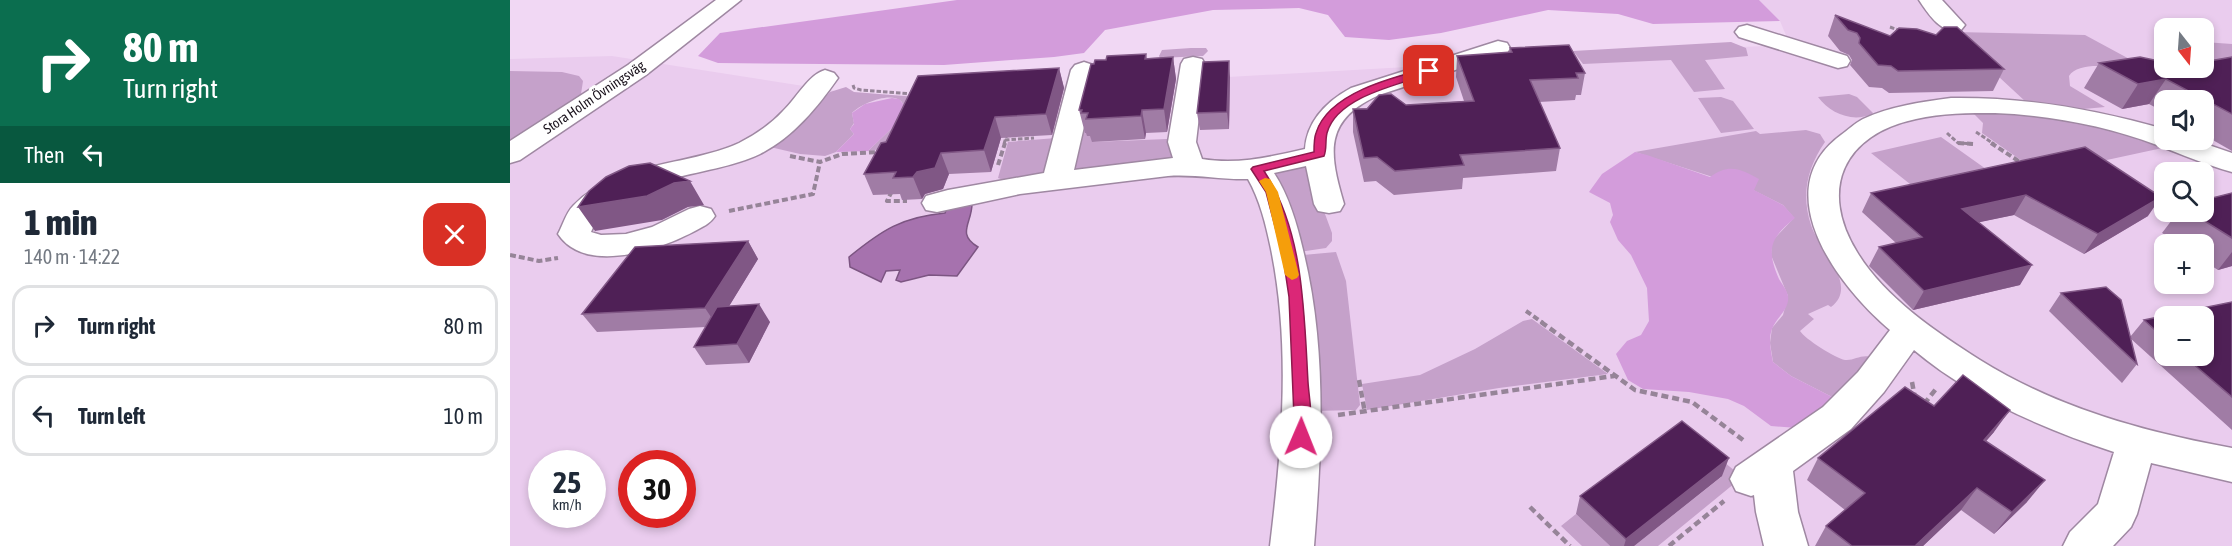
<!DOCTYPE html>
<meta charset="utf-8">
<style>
body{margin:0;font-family:"Asap Condensed",sans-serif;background:#f6f6f7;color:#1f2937;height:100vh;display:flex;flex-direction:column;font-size:22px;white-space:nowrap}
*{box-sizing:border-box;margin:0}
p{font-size:20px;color:#747a83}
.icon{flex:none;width:33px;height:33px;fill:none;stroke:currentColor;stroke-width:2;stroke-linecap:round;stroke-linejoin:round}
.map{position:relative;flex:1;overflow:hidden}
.side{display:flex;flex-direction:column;background:#fff;width:510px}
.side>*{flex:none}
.top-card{background:#0b6e4f;color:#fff;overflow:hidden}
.needle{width:39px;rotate:163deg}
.fabs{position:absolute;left:1644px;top:18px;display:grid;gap:12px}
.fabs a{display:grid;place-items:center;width:60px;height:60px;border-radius:12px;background:#fff;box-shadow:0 3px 9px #0003;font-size:30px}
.speed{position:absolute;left:18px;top:450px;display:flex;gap:12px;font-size:30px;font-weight:700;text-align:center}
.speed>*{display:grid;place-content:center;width:78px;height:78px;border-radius:50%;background:#fff;box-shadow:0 3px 9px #0003;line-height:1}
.speed small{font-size:15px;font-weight:400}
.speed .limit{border:9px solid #d22;background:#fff;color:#111}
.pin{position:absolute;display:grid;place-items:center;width:51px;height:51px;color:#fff;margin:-26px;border-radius:12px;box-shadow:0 3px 9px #0006}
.me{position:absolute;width:66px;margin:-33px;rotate:1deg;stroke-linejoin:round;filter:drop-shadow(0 0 4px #0008)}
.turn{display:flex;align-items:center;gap:21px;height:126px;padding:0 24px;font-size:27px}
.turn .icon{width:78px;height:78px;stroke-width:2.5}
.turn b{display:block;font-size:42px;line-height:51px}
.then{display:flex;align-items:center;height:57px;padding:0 24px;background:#0003;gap:12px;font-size:22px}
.round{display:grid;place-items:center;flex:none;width:63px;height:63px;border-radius:18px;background:#f6f6f7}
.overview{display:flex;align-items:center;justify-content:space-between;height:102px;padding:0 24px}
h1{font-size:36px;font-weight:800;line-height:45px}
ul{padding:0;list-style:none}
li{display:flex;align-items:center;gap:18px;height:81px;margin:0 12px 9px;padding:0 12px;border:3px solid #e0e1e3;border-radius:18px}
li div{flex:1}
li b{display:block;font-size:22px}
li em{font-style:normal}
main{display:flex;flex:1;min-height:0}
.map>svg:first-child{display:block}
.built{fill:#eaccee;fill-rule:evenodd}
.green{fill:#c5a1ca}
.forest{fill:#d39cdb}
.water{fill:#a672ae;stroke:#7c5582;stroke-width:1.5}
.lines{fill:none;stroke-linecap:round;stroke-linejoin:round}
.minor-casing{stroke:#9f88a2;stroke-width:3}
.path-far2{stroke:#968498;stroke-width:3;stroke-dasharray:4.5 2;stroke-linecap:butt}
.path-far1{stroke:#968498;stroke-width:4;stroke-dasharray:6 3;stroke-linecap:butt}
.path{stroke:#968498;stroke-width:4.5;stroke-dasharray:7 4;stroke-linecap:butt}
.minor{fill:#fff;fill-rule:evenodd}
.wall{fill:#a07ca5;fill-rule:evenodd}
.shaded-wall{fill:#805785}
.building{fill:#4f2056;stroke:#805785;stroke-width:1.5}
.route{fill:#db2777;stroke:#8e194d;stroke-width:1.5}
.slow{fill:#f59e0b}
.labels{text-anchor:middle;stroke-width:6;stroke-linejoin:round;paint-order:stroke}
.far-street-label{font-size:14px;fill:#1a121c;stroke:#fff}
</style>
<main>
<section class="side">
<div class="top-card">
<div class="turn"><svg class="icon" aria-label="right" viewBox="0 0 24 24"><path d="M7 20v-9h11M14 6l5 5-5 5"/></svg><div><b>80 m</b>Turn right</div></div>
<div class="then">Then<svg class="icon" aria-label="left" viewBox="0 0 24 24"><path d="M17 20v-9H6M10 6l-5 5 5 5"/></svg></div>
</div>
<div class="overview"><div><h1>1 min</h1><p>140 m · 14:22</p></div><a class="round" style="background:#d93025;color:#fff"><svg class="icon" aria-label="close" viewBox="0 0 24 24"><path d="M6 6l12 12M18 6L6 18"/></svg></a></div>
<ul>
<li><svg class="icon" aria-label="right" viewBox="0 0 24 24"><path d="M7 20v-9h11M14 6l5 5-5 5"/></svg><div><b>Turn right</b></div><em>80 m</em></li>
<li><svg class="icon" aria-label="left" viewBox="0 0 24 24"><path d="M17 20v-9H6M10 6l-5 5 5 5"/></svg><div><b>Turn left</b></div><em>10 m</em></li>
</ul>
</section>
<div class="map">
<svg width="1722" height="546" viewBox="0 0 1722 546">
<rect width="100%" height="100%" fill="#f1d8f4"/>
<!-- built -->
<path class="built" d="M 1249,0 L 1722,0 L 1722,546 L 0,546 L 0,59 L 102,56 L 364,97 L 1021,60 L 1150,50 L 1280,45 L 1270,21 ZM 1654,28 L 1694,28 L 1694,68 L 1654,68 ZM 1654,100 L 1694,100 L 1694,140 L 1654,140 ZM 1654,172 L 1694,172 L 1694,212 L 1654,212 ZM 1654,244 L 1694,244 L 1694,284 L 1654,284 ZM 1654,316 L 1694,316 L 1694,356 L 1654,356 ZM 32,464 L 82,464 L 82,514 L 32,514 ZM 122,464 L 172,464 L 172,514 L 122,514 Z"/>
<!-- green -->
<path class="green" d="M 1446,32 L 1575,35 L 1649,75 C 1629,72 1572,56 1559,76 L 1560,86 L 1595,107 L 1563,110 L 1516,102 L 1462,52 Z
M 1221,42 L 1236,48 L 1238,56 L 1195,60 L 1215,89 L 1184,92 L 1161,60 L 1073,64 L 1063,51 Z
M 1694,42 L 1722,44 L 1722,75 L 1694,68 Z
M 681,48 L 696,48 L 698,51 L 693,56 L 650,58 L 649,56 L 652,50 Z
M 0,71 L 52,72 L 69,76 L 73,81 L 71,94 L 0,144 Z
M 336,87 L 344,92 L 407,97 L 405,103 C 390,127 392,148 358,151 L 382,128 L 396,120 C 395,114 395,106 391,101 C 380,91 350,104 342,113 L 344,123 L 340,129 L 344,134 L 326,152 L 315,156 L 290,154 L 260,147 L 294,119 L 320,92 Z
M 1339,94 L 1347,97 L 1363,113 L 1362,114 C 1342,123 1320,113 1308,97 Z
M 1211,97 L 1223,101 L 1244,129 L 1211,133 L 1188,98 Z
M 1464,114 C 1529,109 1596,128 1657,147 L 1569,166 L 1515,163 L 1472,133 L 1473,123 Z
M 582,115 L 577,135 L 583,135 L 582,142 L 657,139 L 662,141 L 669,159 L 565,170 L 560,168 L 570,116 Z
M 1296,130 L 1310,134 L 1315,142 C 1297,168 1291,195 1301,225 C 1308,249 1350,285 1321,307 L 1318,305 L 1298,314 L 1304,319 L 1290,331 C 1295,339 1325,358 1335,360 C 1345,361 1352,353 1363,358 L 1326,399 L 1281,376 L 1263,362 L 1260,343 L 1262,328 L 1273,315 L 1278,296 L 1261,255 L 1262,241 L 1284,218 L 1273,205 L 1243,190 L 1125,152 L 1246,131 L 1250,134 Z
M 1431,137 L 1483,174 L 1410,192 L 1361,153 Z
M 546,138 L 537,170 L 532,173 L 496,181 L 488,178 L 498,142 Z
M 797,165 L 822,233 L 822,241 L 816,248 L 789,252 L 762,178 L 764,171 Z
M 826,252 L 836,281 L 850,405 L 846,410 L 804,411 L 793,255 Z
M 1022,319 L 1098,374 L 989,388 L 857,410 L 852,384 L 910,375 L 965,349 L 1013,321 Z
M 1182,436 L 1225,471 L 1225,483 L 1148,546 L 1124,546 L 1211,477 Z
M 1066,514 L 1100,546 L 1072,546 L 1051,526 Z"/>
<!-- forest -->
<path class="forest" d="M 447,0 L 1249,0 L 1270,21 L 1143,24 L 1108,14 L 1038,10 L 931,33 L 879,40 L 835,37 L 818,15 L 789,8 L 703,10 L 595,30 L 574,53 L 544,57 L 434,65 L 208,63 L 188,56 L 210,33 Z
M 382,98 L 389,99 L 393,104 L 397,120 L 382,128 L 358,151 L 326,152 L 344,134 L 340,129 L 344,124 L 342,113 L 355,104 Z
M 1125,152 L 1137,155 L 1200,177 C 1219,163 1231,169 1249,179 L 1244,190 L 1273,205 L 1285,218 C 1260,238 1256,249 1269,279 C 1272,284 1277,290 1278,296 C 1280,309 1266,318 1262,329 C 1258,339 1261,352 1263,362 L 1281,376 L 1326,399 L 1287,428 L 1261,426 L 1234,406 L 1218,399 L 1179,392 L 1133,389 L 1118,380 L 1106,354 L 1117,341 L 1131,335 L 1139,321 L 1138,305 L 1137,288 L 1121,255 L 1108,240 L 1100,222 L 1103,215 L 1100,203 L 1079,192 L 1092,174 Z"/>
<!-- water -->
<path class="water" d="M 462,204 C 462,223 446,234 468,247 L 447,276 L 419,275 L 391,282 L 386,280 L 390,270 L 376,271 L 371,282 L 340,267 L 339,257 C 372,230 392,217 435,213 L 437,208 Z"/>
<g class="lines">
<!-- minor casing -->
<g class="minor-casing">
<path id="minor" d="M 206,0 L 231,0 L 136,75 L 10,160 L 0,163 L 0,141 L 118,65 Z
M 1409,0 L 1432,0 L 1455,25 L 1451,30 C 1432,35 1419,15 1409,0 Z
M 1237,25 L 1337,56 L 1340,61 L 1337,66 L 1328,68 L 1229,37 L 1225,32 L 1229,27 Z
M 988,41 L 997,43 L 1000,48 L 997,53 L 869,95 C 813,120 819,153 834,204 L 830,211 L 819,213 L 808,211 L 804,204 L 796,166 L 764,173 C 779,196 787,224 793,250 C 817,347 812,447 804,546 L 760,546 C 772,447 781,347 761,249 C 756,225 750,200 738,179 C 711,180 685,174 658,176 L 510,194 L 427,212 L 416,210 L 412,203 L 416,196 L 438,190 L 534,173 L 561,70 L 565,65 L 574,62 L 583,65 L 587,70 L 564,170 L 663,158 L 658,142 L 671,64 L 674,59 L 683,57 L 692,59 L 695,64 L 686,142 L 692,159 C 728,165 759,157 795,149 C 797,121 817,101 841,88 Z
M 315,70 L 324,73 L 328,78 C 307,108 283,137 250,154 C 199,179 106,173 81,232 L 91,235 L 116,234 L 142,227 L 179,209 L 190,206 L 201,209 L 205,216 C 200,224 192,227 183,232 C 149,250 75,275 48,234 C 53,225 56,213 63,206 C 106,161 176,167 229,143 C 245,135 261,124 273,111 C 286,99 298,75 315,70 Z
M 1441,98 C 1515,97 1584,109 1654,129 L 1654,140 L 1684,140 L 1722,153 L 1722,172 C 1696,165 1671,154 1647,145 C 1597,126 1538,115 1485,113 C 1459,113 1432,113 1406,119 C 1334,134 1308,189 1347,252 C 1374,297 1426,332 1470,360 C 1547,408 1634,432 1722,448 L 1722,482 L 1641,463 L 1627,514 L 1621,527 L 1603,546 L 1553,546 L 1560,532 L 1588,504 L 1604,452 C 1534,429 1461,398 1404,350 L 1374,392 L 1341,429 L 1283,471 L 1288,512 L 1298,546 L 1254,546 L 1246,512 L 1244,495 L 1241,496 L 1226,491 L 1220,479 L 1226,467 L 1313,407 L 1348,372 L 1380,330 C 1329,287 1255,191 1331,135 C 1338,130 1345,123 1353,119 C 1381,106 1411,102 1441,98 Z"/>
</g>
<!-- path-far2 -->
<path class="path-far2" d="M 1380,27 L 1391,31
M 343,85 L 344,88 L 351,90 L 402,94
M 1466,132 L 1484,144
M 1437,133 L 1448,143 L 1463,144
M 495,140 L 524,138
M 494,144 L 497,134"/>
<!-- path-far1 -->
<path class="path-far1" d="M 1448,143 L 1463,144
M 1481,143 L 1510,162
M 280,156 L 310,162 L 332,154 L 369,152
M 488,165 L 495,143
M 382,191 L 377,201 L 397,201
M 219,211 L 303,194 L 310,162
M 0,255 L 29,261 L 48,258
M 1016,311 L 1033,323"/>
<!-- path -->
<path class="path" d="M 1031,322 L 1125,390 L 1182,402 L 1233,440
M 849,380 L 855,413
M 1402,382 L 1405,398
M 1414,404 L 1426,389
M 828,415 L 1104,376
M 1020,507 L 1060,546
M 1159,546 L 1214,501"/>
<!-- minor -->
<use href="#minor" class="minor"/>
</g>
<!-- wall -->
<path class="wall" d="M 1325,15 L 1380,36 L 1494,69 L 1483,91 L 1379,93 L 1372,88 L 1359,87 L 1340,65 L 1342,60 L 1339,55 L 1330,51 L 1318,36 Z
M 1000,48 L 1075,73 L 1071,95 L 1066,95 L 1065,100 L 1029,102 L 1050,148 L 1046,171 L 953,178 L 952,189 L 884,195 L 866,181 L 854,182 L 843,132 L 843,109 L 896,105 L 954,101 L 946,77 L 947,56 L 999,52 Z
M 636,54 L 637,58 L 663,57 L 666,79 L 657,132 L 636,133 L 635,139 L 582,142 L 580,136 L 577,136 L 576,133 L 575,133 L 569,110 L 584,64 L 596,60 Z
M 1722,57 L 1722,151 L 1694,135 L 1694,100 L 1654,100 L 1654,112 L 1639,104 L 1612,109 L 1574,88 L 1589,63 L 1654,68 L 1694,68 Z
M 549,68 L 554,88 L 542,135 L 491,138 L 481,172 L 439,174 L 433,189 L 415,194 L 412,199 L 392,200 L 390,194 L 363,195 L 354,174 L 376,142 Z
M 720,77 L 719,129 L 690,130 L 687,113 Z
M 1575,147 L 1638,216 L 1574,254 L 1504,215 L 1469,222 L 1510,285 L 1403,310 L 1359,266 L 1369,247 L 1386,243 L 1352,212 L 1361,193 Z
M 1722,193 L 1722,266 L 1708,270 L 1694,261 L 1694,244 L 1669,244 L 1652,233 L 1668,212 L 1694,212 Z
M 238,241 L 248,259 L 219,306 L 260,322 L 239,363 L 196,365 L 184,347 L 196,327 L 87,332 L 72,314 Z
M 1551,293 L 1620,337 L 1634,320 L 1722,302 L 1722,430 L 1620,338 L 1627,364 L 1612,383 L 1539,311 ZM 1654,316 L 1694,356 L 1654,356 Z
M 1424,406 L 1484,432 L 1476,441 L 1517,502 L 1484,534 L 1451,510 L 1413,546 L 1305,546 L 1316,526 L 1335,510 L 1297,480 L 1308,458 Z
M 1212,476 L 1124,546 L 1100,546 L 1066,514 L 1070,496 Z"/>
<!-- shaded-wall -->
<path class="shaded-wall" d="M 663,57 L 666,79 L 657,132 L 654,109 Z
M 719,61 L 720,77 L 719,129 L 717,112 Z
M 549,68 L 554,88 L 542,135 L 536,114 Z
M 1656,79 L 1639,104 L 1612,109 L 1628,84 Z
M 632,110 L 636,133 L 635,139 L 631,116 Z
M 485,117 L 491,138 L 481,172 L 474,150 Z
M 431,153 L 439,174 L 433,189 L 415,194 L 412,199 L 403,177 L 407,172 Z
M 180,181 L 194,205 L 178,207 L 152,220 L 85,231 L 68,207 L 164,183 Z
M 1516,195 L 1504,215 L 1442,228 L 1452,209 Z
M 1651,197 L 1638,216 L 1574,254 L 1588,234 Z
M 238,241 L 248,259 L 207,326 L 195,308 Z
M 1722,252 L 1722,266 L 1708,270 Z
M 1522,265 L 1510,285 L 1403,310 L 1414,291 Z
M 249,304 L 260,322 L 239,363 L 227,344 Z
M 1500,410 L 1484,432 L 1458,462 L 1474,440 Z
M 1219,458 L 1212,476 L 1124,546 L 1114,546 L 1116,539 Z
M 1535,480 L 1517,502 L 1484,534 L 1502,512 Z
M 1467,488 L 1451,510 L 1413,546 L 1405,546 Z"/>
<!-- building -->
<path class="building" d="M 1325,15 L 1380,36 L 1389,28 L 1407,29 L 1426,35 L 1434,27 L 1447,27 L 1494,69 L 1388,71 L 1381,66 L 1368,65 L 1349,43 L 1350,38 L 1347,33 L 1338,30 Z
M 1059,45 L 1075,73 L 1066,73 L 1068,78 L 1020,80 L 1050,148 L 950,155 L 954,165 L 885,171 L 867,157 L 854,158 L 843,109 L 857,109 L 869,95 L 881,94 L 896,105 L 964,101 L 947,56 L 1002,52 L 1000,48 Z
M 636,54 L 635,59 L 663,57 L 654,109 L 632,110 L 631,116 L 576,119 L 578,113 L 571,113 L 572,110 L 569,110 L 581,64 L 584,64 L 585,60 L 596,60 L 597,56 Z
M 1630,57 L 1654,62 L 1654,68 L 1694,68 L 1694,62 L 1722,57 L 1722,114 L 1656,79 L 1628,84 L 1589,63 Z
M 719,61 L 717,112 L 687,113 L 693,62 Z
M 549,68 L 536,114 L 485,117 L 474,150 L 431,153 L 425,168 L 407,172 L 403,177 L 383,178 L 386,172 L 354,174 L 371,143 L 376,142 L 408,76 Z
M 1575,147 L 1651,197 L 1588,234 L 1516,195 L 1452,209 L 1522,265 L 1414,291 L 1369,247 L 1412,237 L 1361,193 Z
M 140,163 L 180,181 L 164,183 L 137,196 L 68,207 L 79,191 L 96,177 L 119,166 Z
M 1722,193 L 1722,238 L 1680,212 L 1694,212 L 1694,200 Z
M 238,241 L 195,308 L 72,314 L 125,247 Z
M 1596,287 L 1611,300 L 1627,364 L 1551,293 Z
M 1722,302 L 1722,397 L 1674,356 L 1694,356 L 1694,316 L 1654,316 L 1654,338 L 1634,320 Z
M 249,304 L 227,344 L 184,347 L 207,307 Z
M 1453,375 L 1500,410 L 1474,440 L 1535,480 L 1502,512 L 1467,488 L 1405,546 L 1342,546 L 1316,526 L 1355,493 L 1308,458 L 1395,387 L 1424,406 Z
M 1172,421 L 1219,458 L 1116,539 L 1070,496 Z"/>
<!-- route -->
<path class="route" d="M 919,68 L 923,69 L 923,73 C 891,84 827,96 817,133 C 815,141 817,149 814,156 L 754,171 C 794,232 794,312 798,382 C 799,399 805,426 797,442 L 791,444 L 785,442 L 783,437 L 784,417 L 779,297 L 773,257 L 756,192 L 741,169 L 743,167 L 804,152 C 804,146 804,138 806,133 C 818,93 883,77 919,68 Z"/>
<!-- slow -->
<path class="slow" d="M 755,178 L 760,179 L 768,192 L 789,275 L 787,278 L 782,280 L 775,275 L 756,192 L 749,181 Z"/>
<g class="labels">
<!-- far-street labels -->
<g class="far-street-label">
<text transform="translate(84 97) rotate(-34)" y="5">Stora Holm Övningsväg</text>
</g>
</g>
</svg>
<div class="fabs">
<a><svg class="needle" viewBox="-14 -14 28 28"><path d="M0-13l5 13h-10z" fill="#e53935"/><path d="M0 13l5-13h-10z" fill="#747a83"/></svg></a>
<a><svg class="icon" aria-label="sound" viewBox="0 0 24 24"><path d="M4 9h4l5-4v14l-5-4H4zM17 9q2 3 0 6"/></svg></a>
<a><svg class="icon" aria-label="search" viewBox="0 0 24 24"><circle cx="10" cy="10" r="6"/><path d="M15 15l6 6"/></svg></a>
<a>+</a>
<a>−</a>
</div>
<div class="speed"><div>25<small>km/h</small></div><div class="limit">30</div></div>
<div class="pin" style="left:919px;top:71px;background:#d93025"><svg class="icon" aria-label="arrive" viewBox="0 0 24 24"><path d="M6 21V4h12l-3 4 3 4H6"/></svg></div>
<svg class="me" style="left:791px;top:437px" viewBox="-20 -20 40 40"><circle r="19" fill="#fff"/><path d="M0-13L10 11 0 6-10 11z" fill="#db2777"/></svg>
</div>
</main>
